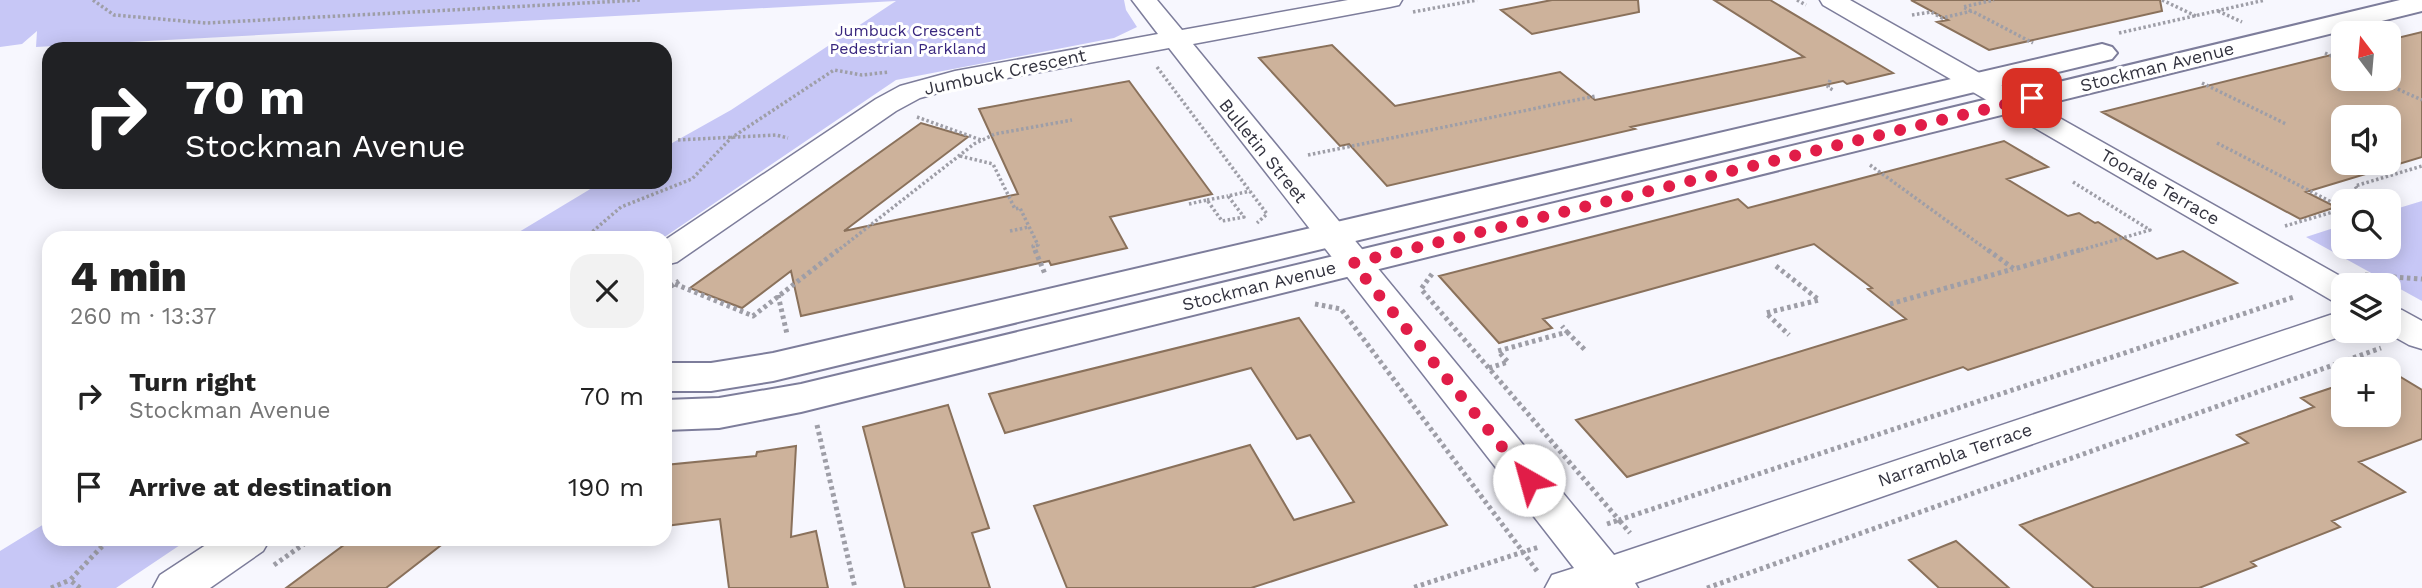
<!DOCTYPE html>
<meta charset="utf-8">
<style>
body{margin:0;font-family:"Work Sans",sans-serif;background:#f2f2f2;color:#222;height:100vh;display:flex;flex-direction:column;font-size:26px;white-space:nowrap}
*{box-sizing:border-box;margin:0}
p{font-size:23px;color:#767676}
.icon{flex:none;width:38px;height:38px;fill:none;stroke:currentColor;stroke-width:2;stroke-linecap:round;stroke-linejoin:round}
.map{position:relative;flex:1;overflow:hidden}
.drawer{position:absolute;left:42px;top:231px;width:630px;height:315px;display:flex;flex-direction:column;background:#fff;border-radius:21px;box-shadow:0 4px 18px #0003}
.drawer>*{flex:none}
.banner{position:absolute;left:42px;top:42px;width:630px;height:147px;border-radius:21px;box-shadow:0 4px 18px #0003;background:#202124;color:#fff;overflow:hidden}
.needle{width:46px;rotate:344deg}
.buttons{position:absolute;left:2331px;top:21px;display:grid;gap:14px}
.buttons a{display:grid;place-items:center;width:70px;height:70px;border-radius:14px;background:#fff;box-shadow:0 4px 18px #0003;font-size:35px}
.pin{position:absolute;display:grid;place-items:center;width:60px;height:60px;color:#fff;margin:-30px;border-radius:14px;box-shadow:0 4px 10px #0006}
.me{position:absolute;width:77px;margin:-38px;rotate:322deg;stroke-linejoin:round;filter:drop-shadow(0 0 5px #0008)}
.turn{display:flex;align-items:center;gap:24px;height:147px;padding:0 28px;font-size:32px}
.turn .icon{width:91px;height:91px;stroke-width:2.5}
.turn b{display:block;font-size:49px;line-height:60px}
.round{display:grid;place-items:center;flex:none;width:74px;height:74px;border-radius:21px;background:#f2f2f2}
.head{display:flex;align-items:center;justify-content:space-between;height:119px;padding:0 28px}
h1{font-size:42px;font-weight:800;line-height:52px}
ul{padding:0;list-style:none}
li{display:flex;align-items:center;gap:21px;height:91px;padding:0 28px}
li div{flex:1}
li b{display:block;font-size:26px}
li em{font-style:normal}
.map>svg:first-child{display:block}
.green{fill:#c7c7f6}
.building{fill:#cdb29b;stroke:#8a715b;stroke-width:2;fill-rule:evenodd}
.lines{fill:none;stroke-linecap:round;stroke-linejoin:round}
.street-casing{stroke:#7d7d9b;stroke-width:3}
.secondary-casing{stroke:#7d7d9b;stroke-width:4}
.path-far1{stroke:#9e9ea7;stroke-width:3.5;stroke-dasharray:2.5 2.5;stroke-linecap:butt}
.path{stroke:#9e9ea7;stroke-width:5;stroke-dasharray:3.5 3.5;stroke-linecap:butt}
.street{fill:#fff;fill-rule:evenodd}
.secondary{fill:#fff;fill-rule:evenodd}
.route{stroke:#e11d48;stroke-width:12;stroke-dasharray:0 21.6}
.labels{text-anchor:middle;stroke-width:6;stroke-linejoin:round;paint-order:stroke}
.far-park-label{font-size:16px;fill:#38267e;stroke:#fff}
.street-label{font-size:18px;fill:#33333f;stroke:#fff}
</style>
<div class="map">
<svg width="2422" height="588" viewBox="0 0 2422 588">
<rect width="100%" height="100%" fill="#f7f7fe"/>
<!-- green -->
<path class="green" d="M 0,0 L 1124,0 L 1126,10 L 1137,27 L 1114,38 L 896,80 L 663,238 L 509,238 L 602,182 L 665,182 L 665,147 L 731,110 L 896,1 L 36,47 L 37,31 L 22,44 L 0,47 Z
M 2422,201 L 2422,301 L 2306,237 L 2343,225 L 2343,247 L 2389,247 L 2389,211 Z
M 49,521 L 49,539 L 189,539 L 116,588 L 0,588 L 0,551 Z"/>
<!-- building -->
<path class="building" d="M 1552,0 L 1638,0 L 1639,12 L 1532,34 L 1501,10 Z
M 1714,0 L 1770,0 L 1893,73 L 1847,84 L 1843,81 L 1631,127 L 1635,129 L 1387,186 L 1349,144 L 1340,146 L 1259,58 L 1332,45 L 1395,106 L 1560,72 L 1595,100 L 1804,57 Z
M 1911,0 L 2160,0 L 2162,11 L 1989,50 L 1937,22 L 1948,20 Z
M 2422,32 L 2422,157 L 2306,192 L 2336,207 L 2300,219 L 2102,112 L 2343,52 L 2343,79 L 2389,79 L 2389,40 ZM 2343,117 L 2389,117 L 2389,163 L 2343,163 Z
M 1129,81 L 1212,194 L 1110,217 L 1127,248 L 1051,265 L 1049,261 L 801,316 L 791,271 L 742,308 L 690,288 L 921,123 L 968,137 L 844,231 L 1018,194 L 979,109 Z
M 2004,141 L 2048,167 L 2007,179 L 2068,216 L 2079,213 L 2095,223 L 2098,222 L 2157,259 L 2183,251 L 2237,283 L 1968,370 L 1963,367 L 1627,477 L 1576,420 L 1906,319 L 1868,289 L 1872,288 L 1814,244 L 1543,319 L 1552,328 L 1499,343 L 1439,276 L 1738,199 L 1748,208 Z
M 1299,318 L 1447,525 L 1251,588 L 1067,588 L 1034,506 L 1250,445 L 1294,520 L 1354,502 L 1310,435 L 1297,439 L 1251,368 L 1005,433 L 989,394 Z
M 2389,370 L 2422,390 L 2422,439 L 2359,462 L 2405,492 L 2332,521 L 2340,527 L 2251,562 L 2256,566 L 2199,588 L 2094,588 L 2020,525 L 2248,443 L 2237,435 L 2314,407 L 2301,398 L 2343,384 L 2343,415 L 2389,415 Z
M 948,405 L 989,528 L 972,533 L 990,588 L 905,588 L 863,427 Z
M 796,446 L 791,537 L 816,531 L 828,588 L 729,588 L 720,519 L 665,526 L 665,465 L 756,456 L 757,452 Z
M 352,539 L 449,539 L 386,588 L 286,588 Z
M 1956,541 L 2009,588 L 1939,588 L 1909,560 Z"/>
<g class="lines">
<!-- street casing -->
<g class="street-casing">
<path id="street" d="M 1132,0 L 1157,0 L 1182,30 L 1348,0 L 1402,0 L 1399,5 L 1390,7 L 1193,44 L 1614,555 L 2330,315 L 2343,312 L 2343,331 L 2356,331 L 1635,583 L 1638,588 L 1545,588 L 1552,575 L 1574,568 L 1169,48 L 959,87 L 920,98 L 896,111 L 677,262 L 665,265 L 665,240 L 876,99 L 900,86 L 955,71 L 1158,34 Z
M 1820,0 L 1850,0 L 2356,285 L 2343,285 L 2343,303 L 2331,300 L 1823,5 Z
M 2389,307 L 2402,310 L 2422,321 L 2422,349 L 2409,345 L 2384,331 L 2389,331 Z
M 215,539 L 270,539 L 263,551 L 210,588 L 153,588 L 160,575 Z"/>
</g>
<!-- secondary casing -->
<g class="secondary-casing">
<path id="secondary" d="M 2400,0 L 2422,0 L 2422,11 L 801,412 L 719,428 L 665,430 L 665,400 L 719,398 L 801,384 Z
M 2102,44 L 2112,47 L 2117,53 L 2112,59 L 773,381 L 711,391 L 665,391 L 665,363 L 711,363 L 773,353 Z"/>
</g>
<!-- path-far1 -->
<path class="path-far1" d="M 93,0 L 114,15 L 206,23 L 641,0
M 1797,0 L 1806,5
M 2162,0 L 2196,16
M 1971,11 L 1963,7 L 1994,0
M 2218,11 L 2242,22
M 1413,12 L 1477,0
M 1912,15 L 1931,12 L 1942,18 L 1972,11 L 2033,43
M 2119,33 L 2265,0
M 2325,53 L 2343,61
M 1157,67 L 1267,214 L 1257,223
M 2375,79 L 2422,100
M 1830,80 L 1828,87 L 1833,90
M 2202,83 L 2286,124
M 917,117 L 981,140
M 678,140 L 776,135 L 788,138
M 2217,143 L 2343,208
M 1308,155 L 1596,96
M 960,156 L 993,164 L 1015,209 L 1020,208 L 1038,245 L 1033,246 L 1035,252
M 1870,165 L 1990,252
M 2073,182 L 2150,230 L 2074,252
M 1207,200 L 1228,196
M 2365,201 L 2355,186 L 2422,166
M 1189,204 L 1207,200 L 1222,221 L 1244,217 L 1228,196 L 1250,191
M 2285,226 L 2343,209
M 1010,231 L 1029,227
M 585,238 L 621,207 L 692,179 L 731,138 L 834,70 L 862,75 L 889,72
M 836,252 L 974,144 L 995,134 L 1072,120"/>
<!-- path -->
<path class="path" d="M 1035,250 L 1045,274
M 1988,250 L 2014,269 L 2080,250
M 1776,266 L 1819,300 L 1766,313 L 1789,335
M 1432,274 L 1421,289 L 1619,520 L 2294,297
M 2365,275 L 2422,279
M 2371,280 L 2380,285
M 675,284 L 753,316 L 838,250
M 665,290 L 679,281
M 778,295 L 787,334
M 1315,304 L 1341,309 L 1523,552 L 1412,588
M 1890,304 L 2013,269
M 1567,332 L 1586,351
M 1489,368 L 1508,362 L 1498,351 L 1567,332 L 1562,326
M 817,425 L 855,588
M 1607,524 L 1619,520 L 1630,533
M 274,565 L 311,539
M 1537,571 L 1523,552 L 1539,547
M 51,588 L 70,580
M 80,588 L 70,580 L 109,539
M 1707,588 L 2381,348"/>
<!-- street -->
<use href="#street" class="street"/>
<!-- secondary -->
<use href="#secondary" class="secondary"/>
</g>
<g class="lines">
<!-- route -->
<path class="route" d="M 1529,480 L 1353,263 L 2032,98"/>
</g>
<g class="labels">
<!-- far-park labels -->
<g class="far-park-label">
<text x="908" y="36">Jumbuck Crescent<tspan x="908" dy="18">Pedestrian Parkland</tspan></text>
</g>
<!-- street labels -->
<g class="street-label">
<text transform="translate(2157 67) rotate(-14)" y="6">Stockman Avenue</text>
<text transform="translate(1005 72) rotate(-12)" y="6">Jumbuck Crescent</text>
<text transform="translate(1263 151) rotate(51)" y="6">Bulletin Street</text>
<text transform="translate(2160 187) rotate(30)" y="6">Toorale Terrace</text>
<text transform="translate(1259 286) rotate(-14)" y="6">Stockman Avenue</text>
<text transform="translate(1955 455) rotate(-19)" y="6">Narrambla Terrace</text>
</g>
</g>
</svg>
<div class="buttons">
<a><svg class="needle" viewBox="-14 -14 28 28"><path d="M0-13l5 13h-10z" fill="#e53935"/><path d="M0 13l5-13h-10z" fill="#767676"/></svg></a>
<a><svg class="icon" aria-label="sound" viewBox="0 0 24 24"><path d="M4 9h4l5-4v14l-5-4H4zM17 9q2 3 0 6"/></svg></a>
<a><svg class="icon" aria-label="search" viewBox="0 0 24 24"><circle cx="10" cy="10" r="6"/><path d="M15 15l6 6"/></svg></a>
<a><svg class="icon" aria-label="layers" viewBox="0 0 24 24"><path d="M12 4l9 5-9 5-9-5zM3 14l9 5 9-5"/></svg></a>
<a>+</a>
</div>
<div class="pin" style="left:2032px;top:98px;background:#d93025"><svg class="icon" aria-label="arrive" viewBox="0 0 24 24"><path d="M6 21V4h12l-3 4 3 4H6"/></svg></div>
<svg class="me" style="left:1529px;top:480px" viewBox="-20 -20 40 40"><circle r="19" fill="#fff"/><path d="M0-13L10 11 0 6-10 11z" fill="#e11d48"/></svg>
<div class="banner">
<div class="turn"><svg class="icon" aria-label="right" viewBox="0 0 24 24"><path d="M7 20v-9h11M14 6l5 5-5 5"/></svg><div><b>70 m</b>Stockman Avenue</div></div>
</div>
<section class="drawer">
<div class="head"><div><h1>4 min</h1><p>260 m · 13:37</p></div><a class="round"><svg class="icon" aria-label="close" viewBox="0 0 24 24"><path d="M6 6l12 12M18 6L6 18"/></svg></a></div>
<ul>
<li><svg class="icon" aria-label="right" viewBox="0 0 24 24"><path d="M7 20v-9h11M14 6l5 5-5 5"/></svg><div><b>Turn right</b><p>Stockman Avenue</p></div><em>70 m</em></li>
<li><svg class="icon" aria-label="arrive" viewBox="0 0 24 24"><path d="M6 21V4h12l-3 4 3 4H6"/></svg><div><b>Arrive at destination</b></div><em>190 m</em></li>
</ul>
</section>
</div>
